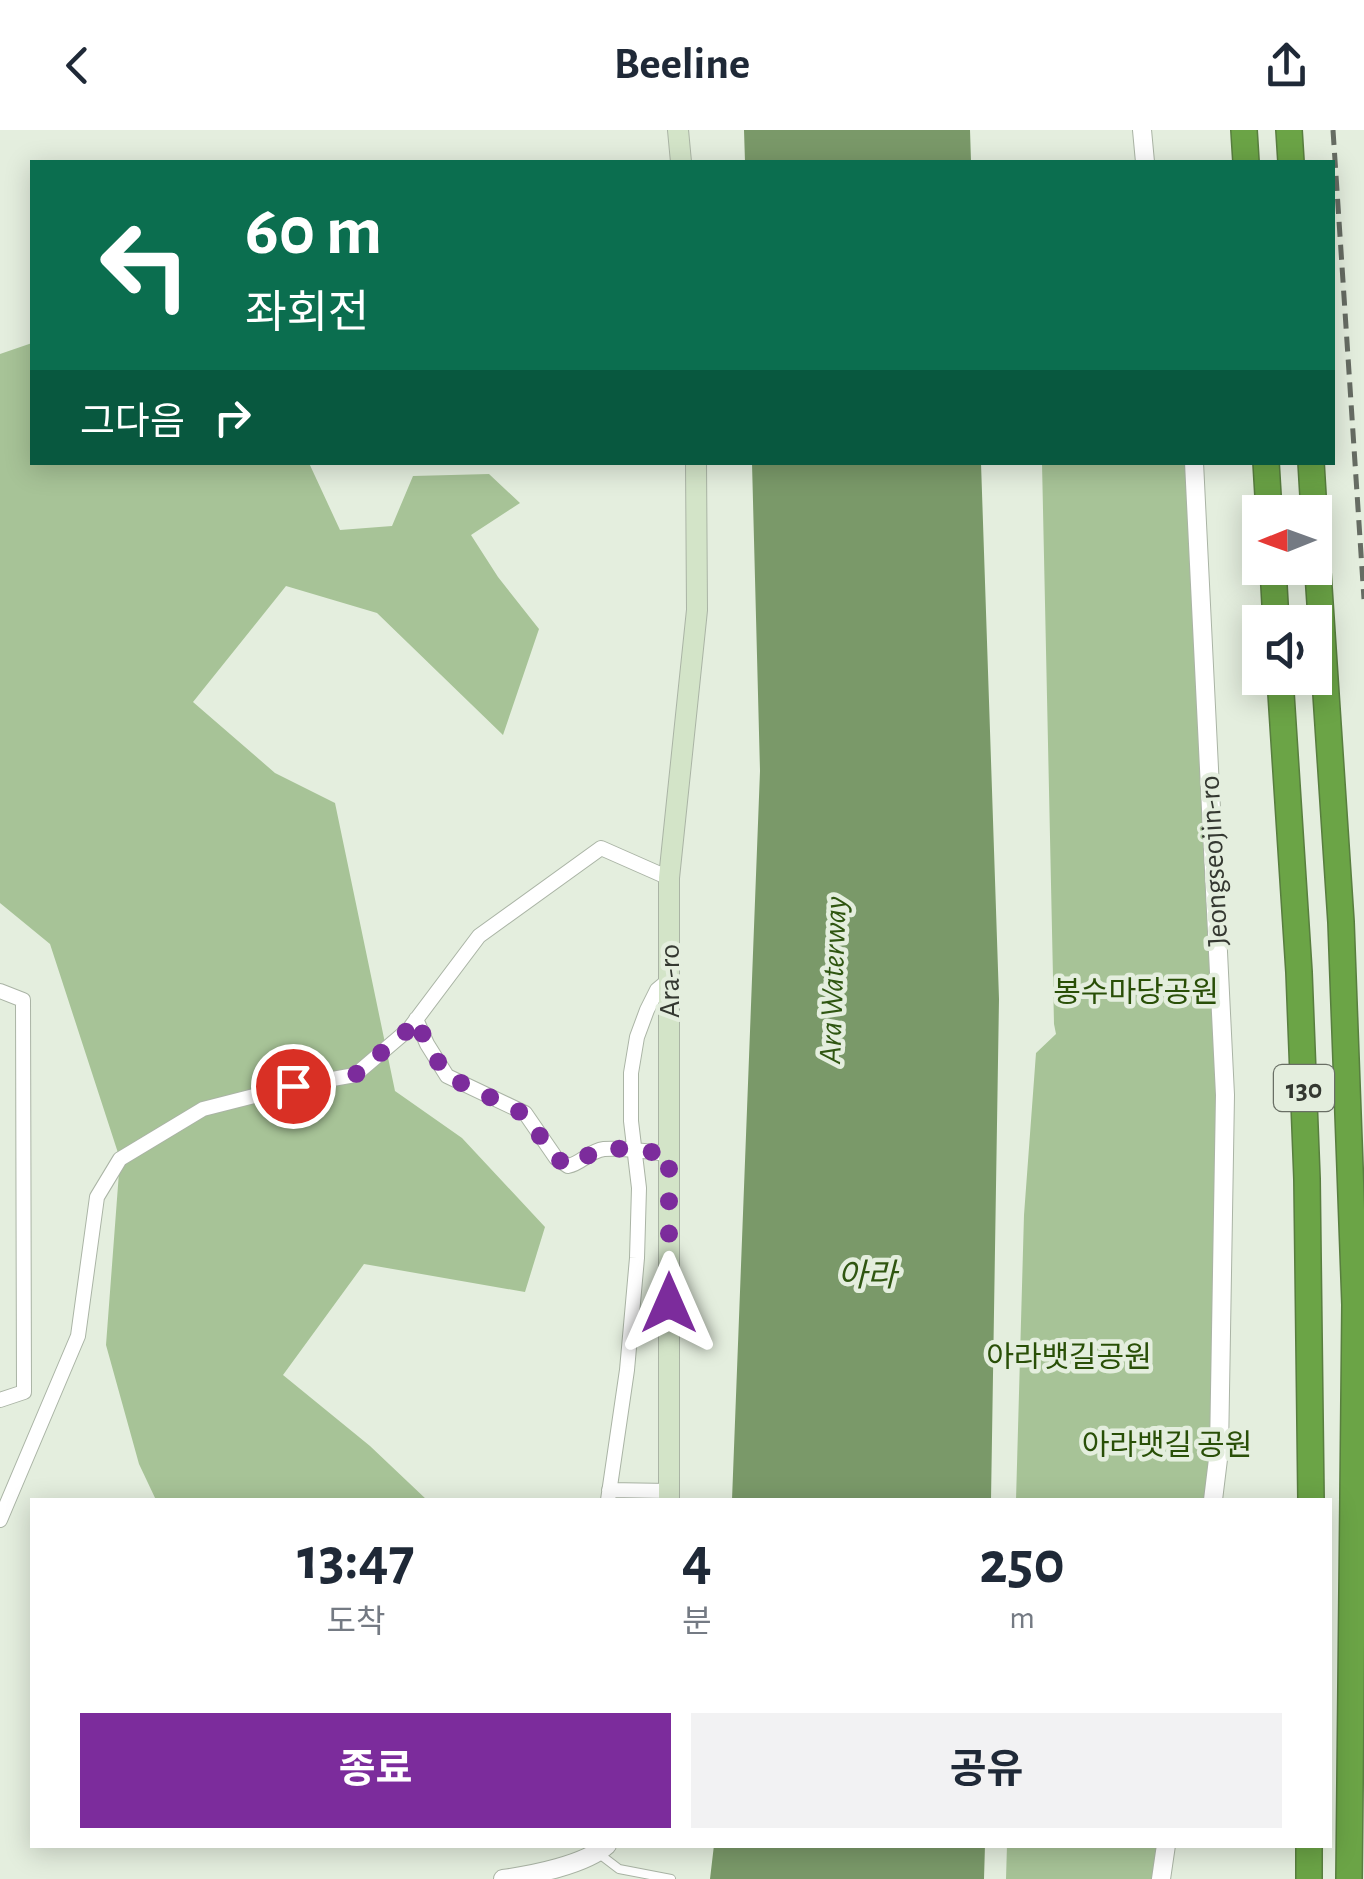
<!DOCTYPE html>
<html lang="ko">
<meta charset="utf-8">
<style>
body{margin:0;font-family:"Alegreya Sans","Noto Sans KR",sans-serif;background:#f2f2f3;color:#1f2937;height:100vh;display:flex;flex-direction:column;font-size:38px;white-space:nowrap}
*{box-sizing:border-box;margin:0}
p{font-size:32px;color:#747a83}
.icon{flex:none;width:55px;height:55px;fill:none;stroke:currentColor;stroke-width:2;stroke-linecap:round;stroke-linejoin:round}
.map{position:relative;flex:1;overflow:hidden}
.sheet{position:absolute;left:30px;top:1368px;width:1302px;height:350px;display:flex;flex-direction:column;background:#fff;border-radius:0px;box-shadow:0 5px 25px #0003}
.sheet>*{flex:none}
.top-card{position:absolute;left:30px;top:30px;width:1305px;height:305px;border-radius:0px;box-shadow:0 5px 25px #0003;background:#0b6e4f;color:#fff;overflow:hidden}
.needle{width:65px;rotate:269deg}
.tools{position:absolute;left:1242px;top:365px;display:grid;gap:20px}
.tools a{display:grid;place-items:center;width:90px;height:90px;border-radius:0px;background:#fff;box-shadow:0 5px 25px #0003;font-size:50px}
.pin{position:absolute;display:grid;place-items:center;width:85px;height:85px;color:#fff;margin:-42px;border:5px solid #fff;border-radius:50%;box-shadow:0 2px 10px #0007}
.me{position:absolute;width:110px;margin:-55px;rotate:0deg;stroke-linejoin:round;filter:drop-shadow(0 0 8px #0008)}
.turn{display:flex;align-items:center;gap:35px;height:210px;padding:0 50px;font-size:45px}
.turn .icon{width:130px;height:130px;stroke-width:2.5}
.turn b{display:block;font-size:70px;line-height:85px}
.then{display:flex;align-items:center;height:95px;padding:0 50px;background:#0003;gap:20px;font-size:38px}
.eta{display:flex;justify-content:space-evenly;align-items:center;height:170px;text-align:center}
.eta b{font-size:60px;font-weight:700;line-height:70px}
.primary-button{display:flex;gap:20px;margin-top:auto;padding:20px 50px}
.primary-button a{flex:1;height:115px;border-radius:0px;background:#7c2c9c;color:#fff;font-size:40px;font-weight:700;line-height:115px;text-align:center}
.primary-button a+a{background:#f2f2f3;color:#1f2937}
header{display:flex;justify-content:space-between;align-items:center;height:130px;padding:0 50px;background:#fff;font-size:45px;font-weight:700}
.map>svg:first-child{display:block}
.green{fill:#a7c397}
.water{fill:#7a9969}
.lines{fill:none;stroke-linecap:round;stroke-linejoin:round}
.service-casing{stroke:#aab4a5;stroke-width:10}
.minor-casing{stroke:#aab4a5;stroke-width:16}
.tertiary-casing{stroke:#aab4a5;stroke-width:20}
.secondary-casing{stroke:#aab4a5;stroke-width:22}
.motorway-casing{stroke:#587e3f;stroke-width:28}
.service{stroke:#fff;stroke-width:8}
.minor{stroke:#fff;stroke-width:14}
.tertiary{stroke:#fff;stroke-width:18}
.secondary{stroke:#d3e4c8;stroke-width:20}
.motorway{stroke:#6ba446;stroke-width:25}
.rail{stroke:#666c63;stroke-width:5;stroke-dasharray:15 8;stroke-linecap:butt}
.route{stroke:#7c2c9c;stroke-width:18;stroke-dasharray:0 32.4}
.labels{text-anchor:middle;stroke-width:9;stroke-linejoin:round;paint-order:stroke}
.shield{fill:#e4eede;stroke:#696f65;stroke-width:2.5}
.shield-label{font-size:28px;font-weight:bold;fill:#343831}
.street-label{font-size:30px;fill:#343831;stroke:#e4eede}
.park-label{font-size:30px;fill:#294f07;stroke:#e4eede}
.water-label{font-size:32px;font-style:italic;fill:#2f5611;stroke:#e4eede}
</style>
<header><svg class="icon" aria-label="back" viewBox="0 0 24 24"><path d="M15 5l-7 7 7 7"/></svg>Beeline<svg class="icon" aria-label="share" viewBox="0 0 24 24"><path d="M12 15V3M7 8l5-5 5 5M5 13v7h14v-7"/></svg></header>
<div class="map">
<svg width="1364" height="1749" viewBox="0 0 1364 1749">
<rect width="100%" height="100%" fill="#e4eede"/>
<!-- green -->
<path class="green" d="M 32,213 L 32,332 L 309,333 L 340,400 L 392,396 L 413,346 L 489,344 L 520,373 L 471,405 L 498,447 L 539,499 L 503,605 L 377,483 L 286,456 L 193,572 L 275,643 L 335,673 L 395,961 L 462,1008 L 545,1097 L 525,1162 L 364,1134 L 283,1245 L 370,1316 L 427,1370 L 156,1370 L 139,1334 L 106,1215 L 120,1029 L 50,814 L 0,773 L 0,224 Z
M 1042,333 L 1194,333 L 1225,965 L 1213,1370 L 1016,1370 L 1024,1085 L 1036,923 L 1056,904 L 1054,894 Z
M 1007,1715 L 1166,1715 L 1161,1749 L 1006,1749 Z"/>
<!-- water -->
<path class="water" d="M 744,0 L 970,0 L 971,32 L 745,32 Z
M 752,333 L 981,333 L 999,869 L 991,1370 L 732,1370 L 760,641 Z
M 714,1715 L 985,1715 L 984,1749 L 710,1749 Z"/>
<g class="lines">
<!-- service casing -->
<g class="service-casing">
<path id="service" d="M 598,1723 L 619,1739 L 671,1749"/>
</g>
<!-- minor casing -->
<g class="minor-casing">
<path id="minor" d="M 0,861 L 23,870 L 24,1262 L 0,1270
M 416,889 L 427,914 L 447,946 L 525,983 L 556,1028 L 568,1036 C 582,1033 589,1021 604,1019 C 624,1017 648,1022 669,1024
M 609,1360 L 669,1361
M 608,1370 L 627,1240 L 637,1128 L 639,1058 L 631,991 L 631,943 L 637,907 L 647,880 L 657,860 L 669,850
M 0,1390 L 78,1206 L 97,1067 L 120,1029 L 203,979 L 293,956 L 355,945 L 409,899 L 479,806 L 601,718 L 669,748"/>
</g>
<!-- tertiary casing -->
<g class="tertiary-casing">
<path id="tertiary" d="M 1142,0 L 1145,32
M 1194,332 L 1225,965 L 1219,1321 L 1213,1370
M 503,1749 C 532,1745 585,1735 607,1715
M 1161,1749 L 1166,1715"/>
</g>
<!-- secondary casing -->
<g class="secondary-casing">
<path id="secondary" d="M 678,0 L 681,32
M 669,1370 L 669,748 L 697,480 L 696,332"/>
</g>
<!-- motorway casing -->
<g class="motorway-casing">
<path id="motorway" d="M 1244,0 L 1246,32
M 1289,0 L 1291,32
M 1266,332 L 1269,382
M 1311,332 L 1314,382
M 1315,397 L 1341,792 L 1355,1175 L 1349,1749
M 1273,438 L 1276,492
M 1280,548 L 1299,842 L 1307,1049 L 1311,1370
M 1309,1749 L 1309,1715"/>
</g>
<!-- service -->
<use href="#service" class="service"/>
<!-- minor -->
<use href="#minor" class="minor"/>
<!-- tertiary -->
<use href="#tertiary" class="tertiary"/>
<!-- secondary -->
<use href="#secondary" class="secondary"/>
<!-- motorway -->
<use href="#motorway" class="motorway"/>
<!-- rail -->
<path class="rail" d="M 1333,0 L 1364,469"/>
</g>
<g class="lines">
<!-- route -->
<path class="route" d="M 293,956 L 355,945 L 409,899 L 416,889 L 427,914 L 447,946 L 524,984 L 556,1028 L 568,1036 C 582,1033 589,1021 604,1019 C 624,1017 648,1022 669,1024 L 669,1173"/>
</g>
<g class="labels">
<!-- shield labels -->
<rect class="shield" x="1274" y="935" width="60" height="46" rx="8"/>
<g class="shield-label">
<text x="1304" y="968">130</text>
</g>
<!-- street labels -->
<g class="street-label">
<text transform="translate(1213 731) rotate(-93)" y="10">Jeongseojin-ro</text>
<text transform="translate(669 851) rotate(-90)" y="10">Ara-ro</text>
</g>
<!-- park labels -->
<g class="park-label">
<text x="1136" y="872">봉수마당공원</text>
<text x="1069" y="1237">아라뱃길공원</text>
<text x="1167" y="1325">아라뱃길 공원</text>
</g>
<!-- water labels -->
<g class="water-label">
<text transform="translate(832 850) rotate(-88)" y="11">Ara Waterway</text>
<text x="867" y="1156">아라</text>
</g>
</g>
</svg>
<div class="tools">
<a><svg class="needle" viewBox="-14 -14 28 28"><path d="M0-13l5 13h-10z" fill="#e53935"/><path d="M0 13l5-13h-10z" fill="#747a83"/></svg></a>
<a><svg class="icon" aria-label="sound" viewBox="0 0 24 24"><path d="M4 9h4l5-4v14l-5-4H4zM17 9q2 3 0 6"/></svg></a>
</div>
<div class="pin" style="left:293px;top:956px;background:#d93025"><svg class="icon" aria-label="arrive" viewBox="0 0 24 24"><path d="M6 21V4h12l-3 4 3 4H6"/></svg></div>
<svg class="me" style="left:669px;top:1173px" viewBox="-20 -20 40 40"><path d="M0-17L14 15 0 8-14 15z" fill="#7c2c9c" stroke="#fff" stroke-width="4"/></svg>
<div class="top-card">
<div class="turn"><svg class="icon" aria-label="left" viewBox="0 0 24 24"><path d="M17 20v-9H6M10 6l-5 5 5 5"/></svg><div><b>60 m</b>좌회전</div></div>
<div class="then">그다음<svg class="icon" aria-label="right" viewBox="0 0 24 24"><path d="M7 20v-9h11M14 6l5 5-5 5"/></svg></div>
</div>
<section class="sheet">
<div class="eta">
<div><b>13:47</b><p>도착</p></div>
<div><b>4</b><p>분</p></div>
<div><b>250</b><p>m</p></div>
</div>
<div class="primary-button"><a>종료</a><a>공유</a></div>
</section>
</div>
